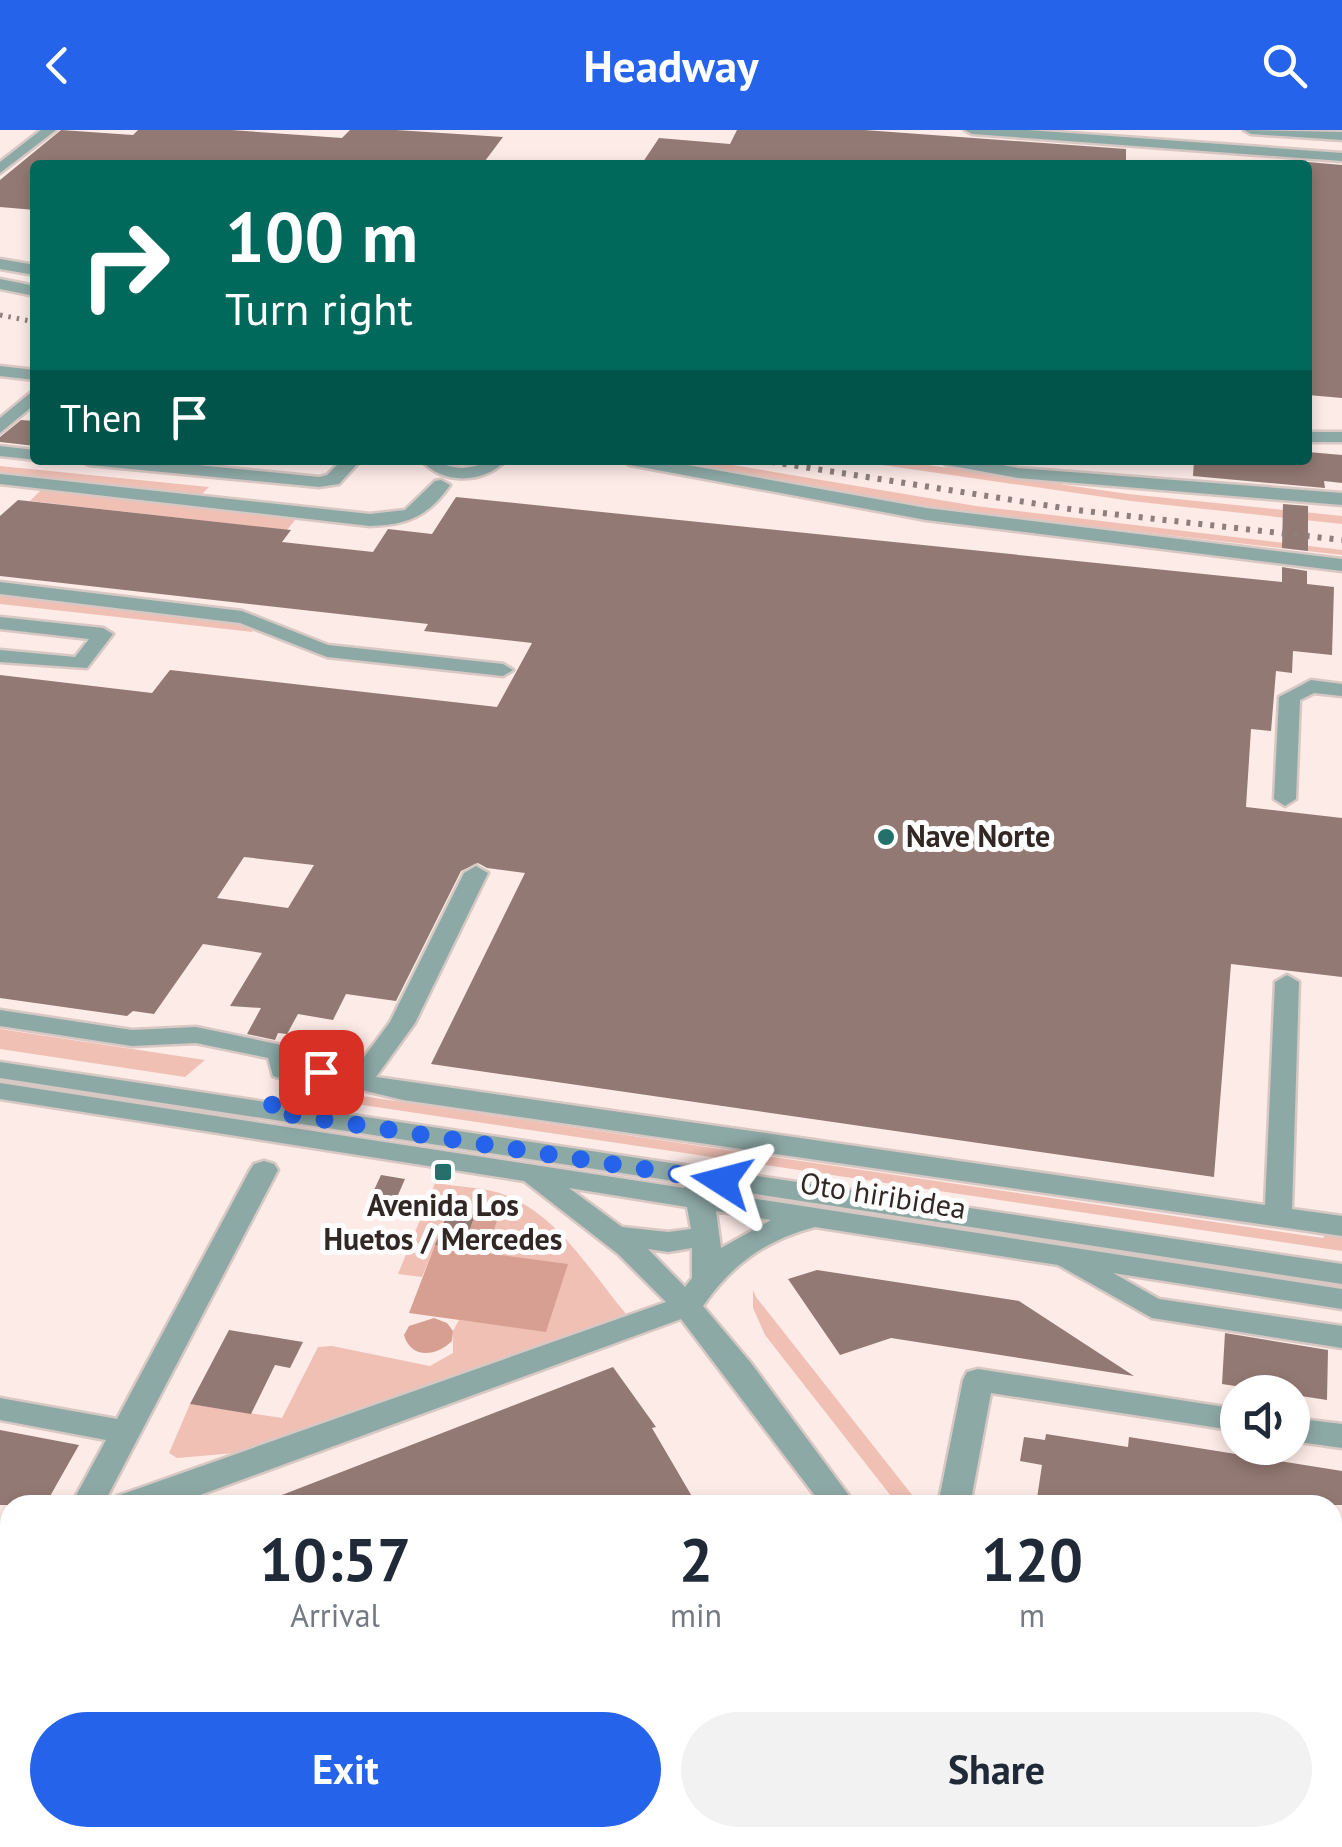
<!DOCTYPE html>
<style>
body{margin:0;font-family:"PT Sans",sans-serif;background:#f2f2f3;color:#1f2937;height:100vh;display:flex;flex-direction:column;font-size:38px;white-space:nowrap}
*{box-sizing:border-box;margin:0}
p{font-size:32px;color:#747a83}
.icon{flex:none;width:55px;height:55px;fill:none;stroke:currentColor;stroke-width:2;stroke-linecap:round;stroke-linejoin:round}
.map{position:relative;flex:1;overflow:hidden}
.details{position:absolute;left:0px;top:1365px;width:1342px;height:352px;display:flex;flex-direction:column;background:#fff;border-radius:30px 30px 0 0;box-shadow:0 5px 15px #0003}
.details>*{flex:none}
.top-card{position:absolute;left:30px;top:30px;width:1282px;height:305px;border-radius:10px;box-shadow:0 5px 15px #0003;background:#00695c;color:#fff;overflow:hidden}
.tools{position:absolute;left:1220px;top:1245px;display:grid;gap:20px}
.tools a{display:grid;place-items:center;width:90px;height:90px;border-radius:50%;background:#fff;box-shadow:0 5px 15px #0003;font-size:50px}
.pin{position:absolute;display:grid;place-items:center;width:85px;height:85px;color:#fff;margin:-42px;border-radius:20px;box-shadow:0 5px 15px #0006}
.me{position:absolute;width:110px;margin:-55px;rotate:279deg;stroke-linejoin:round;filter:drop-shadow(0 0 8px #0008)}
.turn{display:flex;align-items:center;gap:35px;height:210px;padding:0 30px;font-size:45px}
.turn .icon{width:130px;height:130px;stroke-width:2.5}
.turn b{display:block;font-size:70px;line-height:85px}
.then{display:flex;align-items:center;height:95px;padding:0 30px;background:#0003;gap:20px;font-size:38px}
.eta{display:flex;justify-content:space-evenly;align-items:center;height:170px;text-align:center}
.eta b{font-size:60px;font-weight:700;line-height:70px}
.action{display:flex;gap:20px;margin-top:auto;padding:20px 30px}
.action a{flex:1;height:115px;border-radius:60px;background:#2563eb;color:#fff;font-size:40px;font-weight:700;line-height:115px;text-align:center}
.action a+a{background:#f2f2f3;color:#1f2937}
header{display:flex;justify-content:space-between;align-items:center;height:130px;padding:0 30px;background:#2563eb;color:#fff;font-size:45px;font-weight:700}
.map>svg:first-child{display:block}
.green{fill:#f0c0b5}
.water{fill:#d79f92}
.building{fill:#937973;fill-rule:evenodd}
.lines{fill:none;stroke-linecap:round;stroke-linejoin:round}
.minor-casing{stroke:#d8c8c4;stroke-width:5}
.minor{fill:#8da9a6;fill-rule:evenodd}
.rail-far1{stroke:#8d7f7c;stroke-width:5;stroke-dasharray:2.5 6;stroke-linecap:butt}
.rail{stroke:#8d7f7c;stroke-width:6;stroke-dasharray:4 8;stroke-linecap:butt}
.route{stroke:#2563eb;stroke-width:18;stroke-dasharray:0 32.4}
.poi-dot{fill:#26706b;stroke:#fdfdfd;stroke-width:4}
.labels{text-anchor:middle;stroke-width:10;stroke-linejoin:round;paint-order:stroke}
.poi-label{font-size:30px;font-weight:bold;fill:#312724;stroke:#fdfdfd;text-anchor:start}
.street-label{font-size:30px;fill:#312724;stroke:#fdfdfd}
</style>
<header><svg class="icon" aria-label="back" viewBox="0 0 24 24"><path d="M15 5l-7 7 7 7"/></svg>Headway<svg class="icon" aria-label="search" viewBox="0 0 24 24"><circle cx="10" cy="10" r="6"/><path d="M15 15l6 6"/></svg></header>
<div class="map">
<svg width="1342" height="1717" viewBox="0 0 1342 1717">
<rect width="100%" height="100%" fill="#fdebe7"/>
<!-- green -->
<path class="green" d="M 662,330 L 703,330 L 976,376 L 1342,420 L 1342,425 L 956,381 Z
M 848,330 L 893,330 L 1128,364 L 1342,386 L 1342,394 L 1131,371 Z
M 0,336 L 209,357 L 202,364 L 0,343 Z
M 42,359 L 298,386 L 287,400 L 30,371 Z
M 0,464 L 228,493 L 249,497 L 253,502 L 0,474 Z
M 0,900 L 0,899 L 205,930 L 185,947 L 0,919 Z
M 316,953 L 354,960 L 355,965 L 1323,1108 L 1326,1104 L 1342,1106 L 1342,1121 L 309,967 Z
M 435,1053 C 458,1057 484,1057 505,1065 C 557,1084 591,1142 626,1184 L 258,1321 L 177,1328 L 169,1323 L 190,1274 L 282,1288 L 318,1217 L 332,1216 L 430,1236 L 453,1223 L 453,1201 L 459,1190 L 546,1201 L 485,1123 L 498,1088 L 449,1082 L 422,1147 L 398,1144 Z
M 753,1160 L 756,1167 L 920,1375 L 898,1375 L 765,1205 L 753,1178 Z"/>
<!-- water -->
<path class="water" d="M 475,1085 L 498,1088 L 486,1123 L 568,1134 L 546,1202 L 409,1183 L 435,1115 L 463,1118 Z
M 434,1188 L 447,1193 L 453,1201 L 452,1211 C 437,1226 411,1230 404,1205 L 409,1196 Z"/>
<!-- building -->
<path class="building" d="M 61,0 L 133,5 L 138,0 L 231,0 L 342,8 L 350,0 L 396,0 L 503,7 L 482,35 L 35,35 L 35,80 L 0,77 L 0,50 Z
M 737,0 L 864,0 L 1126,19 L 1126,35 L 641,35 L 659,8 L 730,14 Z
M 1308,32 L 1342,35 L 1342,268 L 1308,265 Z
M 21,290 L 35,291 L 35,316 L 0,312 L 0,307 Z
M 1308,322 L 1342,325 L 1342,353 L 1324,351 L 1325,358 L 1193,346 L 1194,330 L 1308,330 Z
M 456,367 L 1282,452 L 1282,437 L 1307,441 L 1307,454 L 1334,457 L 1332,525 L 1293,521 L 1292,543 L 1276,541 L 1271,601 L 1251,599 L 1246,677 L 1342,688 L 1342,847 L 1231,834 L 1214,1047 L 431,934 L 525,743 L 487,738 L 478,733 L 461,741 L 396,871 L 346,864 L 333,890 L 298,884 L 287,904 L 278,903 L 275,910 L 247,904 L 261,878 L 230,876 L 262,823 L 203,814 L 154,884 L 133,881 L 127,886 L 0,868 L 0,545 L 152,563 L 170,540 L 497,577 L 532,513 L 424,501 L 428,494 L 0,446 L 0,386 L 18,370 L 291,400 L 282,412 L 373,422 L 388,399 L 432,404 ZM 244,727 L 314,735 L 288,778 L 217,768 Z
M 1283,374 L 1308,376 L 1308,421 L 1282,418 Z
M 381,1045 L 405,1049 L 388,1088 L 363,1084 Z
M 448,1082 L 475,1085 L 463,1119 L 435,1115 Z
M 817,1140 L 1019,1171 L 1134,1246 L 891,1208 L 840,1225 L 788,1149 Z
M 229,1200 L 303,1212 L 290,1238 L 275,1235 L 251,1284 L 190,1274 Z
M 1225,1203 L 1328,1220 L 1327,1270 L 1222,1254 Z
M 613,1237 L 656,1297 L 652,1298 L 697,1375 L 256,1375 Z
M 0,1300 L 79,1315 L 45,1375 L 0,1375 Z
M 1046,1304 L 1128,1317 L 1129,1307 L 1342,1341 L 1342,1375 L 1036,1375 L 1042,1335 L 1020,1331 L 1024,1307 L 1045,1310 Z"/>
<g class="lines">
<!-- minor casing -->
<g class="minor-casing">
<path id="minor" d="M 41,0 L 56,0 L 0,43 L 0,32 Z
M 965,0 L 1028,0 L 1342,23 L 1342,31 L 972,4 Z
M 1244,0 L 1342,2 L 1342,10 L 1251,4 Z
M 0,129 L 35,135 L 35,145 L 0,139 Z
M 0,149 L 35,156 L 35,166 L 0,159 Z
M 0,236 L 35,240 L 35,250 L 0,246 Z
M 35,259 L 35,274 L 0,303 L 0,288 Z
M 1308,302 L 1342,302 L 1342,312 L 1308,312 Z
M 0,316 L 35,320 L 37,330 L 0,326 Z
M 80,330 L 146,330 L 319,347 L 327,345 L 342,330 L 361,330 L 339,354 L 319,357 L 89,335 Z
M 421,330 C 437,330 448,338 463,338 C 479,337 490,330 506,330 C 484,354 442,355 421,330 Z
M 621,330 L 660,330 L 926,378 L 1342,429 L 1342,441 L 926,390 L 630,335 Z
M 938,330 L 977,330 L 1018,338 L 1342,363 L 1342,375 L 1018,348 L 947,335 Z
M 0,344 L 370,384 L 405,380 L 435,351 L 441,350 L 450,355 C 429,386 407,395 370,396 L 0,354 Z
M 0,452 L 242,481 L 328,515 L 503,534 L 513,540 L 503,546 L 327,527 L 240,493 L 0,464 Z
M 0,487 L 103,498 L 113,504 L 87,538 L 0,532 L 0,520 L 75,527 L 89,509 L 0,499 Z
M 1311,550 L 1342,554 L 1342,566 L 1314,563 L 1300,570 L 1296,669 L 1285,676 L 1274,669 L 1279,567 Z
M 476,736 L 488,743 L 415,893 L 376,947 L 1265,1075 L 1275,852 L 1287,845 L 1299,852 L 1292,1079 L 1342,1086 L 1342,1106 L 403,970 L 321,950 L 301,954 L 273,946 L 268,928 L 196,913 L 132,916 L 0,896 L 0,880 L 132,900 L 196,897 L 282,915 L 310,906 L 332,912 L 343,925 L 339,938 L 353,942 L 390,892 L 464,743 ZM 310,923 L 317,927 C 316,937 302,939 293,935 L 293,928 Z
M 0,932 L 1342,1134 L 1342,1154 L 710,1057 L 711,1062 L 1342,1159 L 1342,1179 L 1113,1143 L 1159,1169 L 1342,1196 L 1342,1218 L 1152,1188 L 1058,1135 L 815,1097 C 766,1110 732,1134 703,1176 L 751,1233 L 856,1375 L 822,1375 L 681,1189 L 181,1372 L 112,1375 L 117,1366 L 666,1172 L 618,1124 L 524,1051 L 0,969 L 0,953 L 684,1058 L 687,1053 L 0,948 ZM 569,1058 L 687,1077 L 691,1099 L 668,1102 L 622,1097 ZM 716,1081 L 771,1090 L 721,1118 ZM 692,1118 L 692,1148 L 685,1157 L 648,1119 L 668,1122 Z
M 264,1031 L 274,1034 L 278,1040 L 103,1375 L 71,1375 L 106,1310 L 0,1290 L 0,1268 L 117,1289 L 250,1040 L 254,1034 Z
M 978,1239 L 1238,1279 L 1238,1301 L 991,1263 L 970,1375 L 938,1375 L 963,1250 L 967,1242 Z
M 1292,1288 L 1342,1294 L 1342,1318 L 1292,1311 Z
M 10,1402 L 10,1428 L 0,1432 L 0,1406 Z
M 1074,1708 L 1113,1708 L 1117,1717 L 1078,1717 Z"/>
</g>
<!-- minor -->
<use href="#minor" class="minor"/>
<!-- rail-far1 -->
<path class="rail-far1" d="M 0,185 L 35,192"/>
<!-- rail -->
<path class="rail" d="M 759,330 L 1076,380 L 1342,410"/>
</g>
<g class="lines">
<!-- route -->
<path class="route" d="M 321,942 L 292,945 L 268,981 L 722,1051"/>
</g>
<!-- markers -->
<g class="poi-dot">
<circle cx="886" cy="707" r="10"/>
<rect x="433" y="1032" width="20" height="20" rx="5"/>
</g>
<g class="labels">
<!-- poi labels -->
<g class="poi-label">
<text x="906" y="717">Nave Norte</text>
<text x="443" y="1086" text-anchor="middle">Avenida Los<tspan x="443" dy="34">Huetos / Mercedes</tspan></text>
</g>
<!-- street labels -->
<g class="street-label">
<text transform="translate(883 1066) rotate(9)" y="10">Oto hiribidea</text>
</g>
</g>
</svg>
<div class="tools">
<a><svg class="icon" aria-label="sound" viewBox="0 0 24 24"><path d="M4 9h4l5-4v14l-5-4H4zM17 9q2 3 0 6"/></svg></a>
</div>
<div class="pin" style="left:321px;top:942px;background:#d93025"><svg class="icon" aria-label="arrive" viewBox="0 0 24 24"><path d="M6 21V4h12l-3 4 3 4H6"/></svg></div>
<svg class="me" style="left:722px;top:1051px" viewBox="-20 -20 40 40"><path d="M0-17L14 15 0 8-14 15z" fill="#2563eb" stroke="#fff" stroke-width="4"/></svg>
<div class="top-card">
<div class="turn"><svg class="icon" aria-label="right" viewBox="0 0 24 24"><path d="M7 20v-9h11M14 6l5 5-5 5"/></svg><div><b>100 m</b>Turn right</div></div>
<div class="then">Then<svg class="icon" aria-label="arrive" viewBox="0 0 24 24"><path d="M6 21V4h12l-3 4 3 4H6"/></svg></div>
</div>
<section class="details">
<div class="eta">
<div><b>10:57</b><p>Arrival</p></div>
<div><b>2</b><p>min</p></div>
<div><b>120</b><p>m</p></div>
</div>
<div class="action"><a>Exit</a><a>Share</a></div>
</section>
</div>
